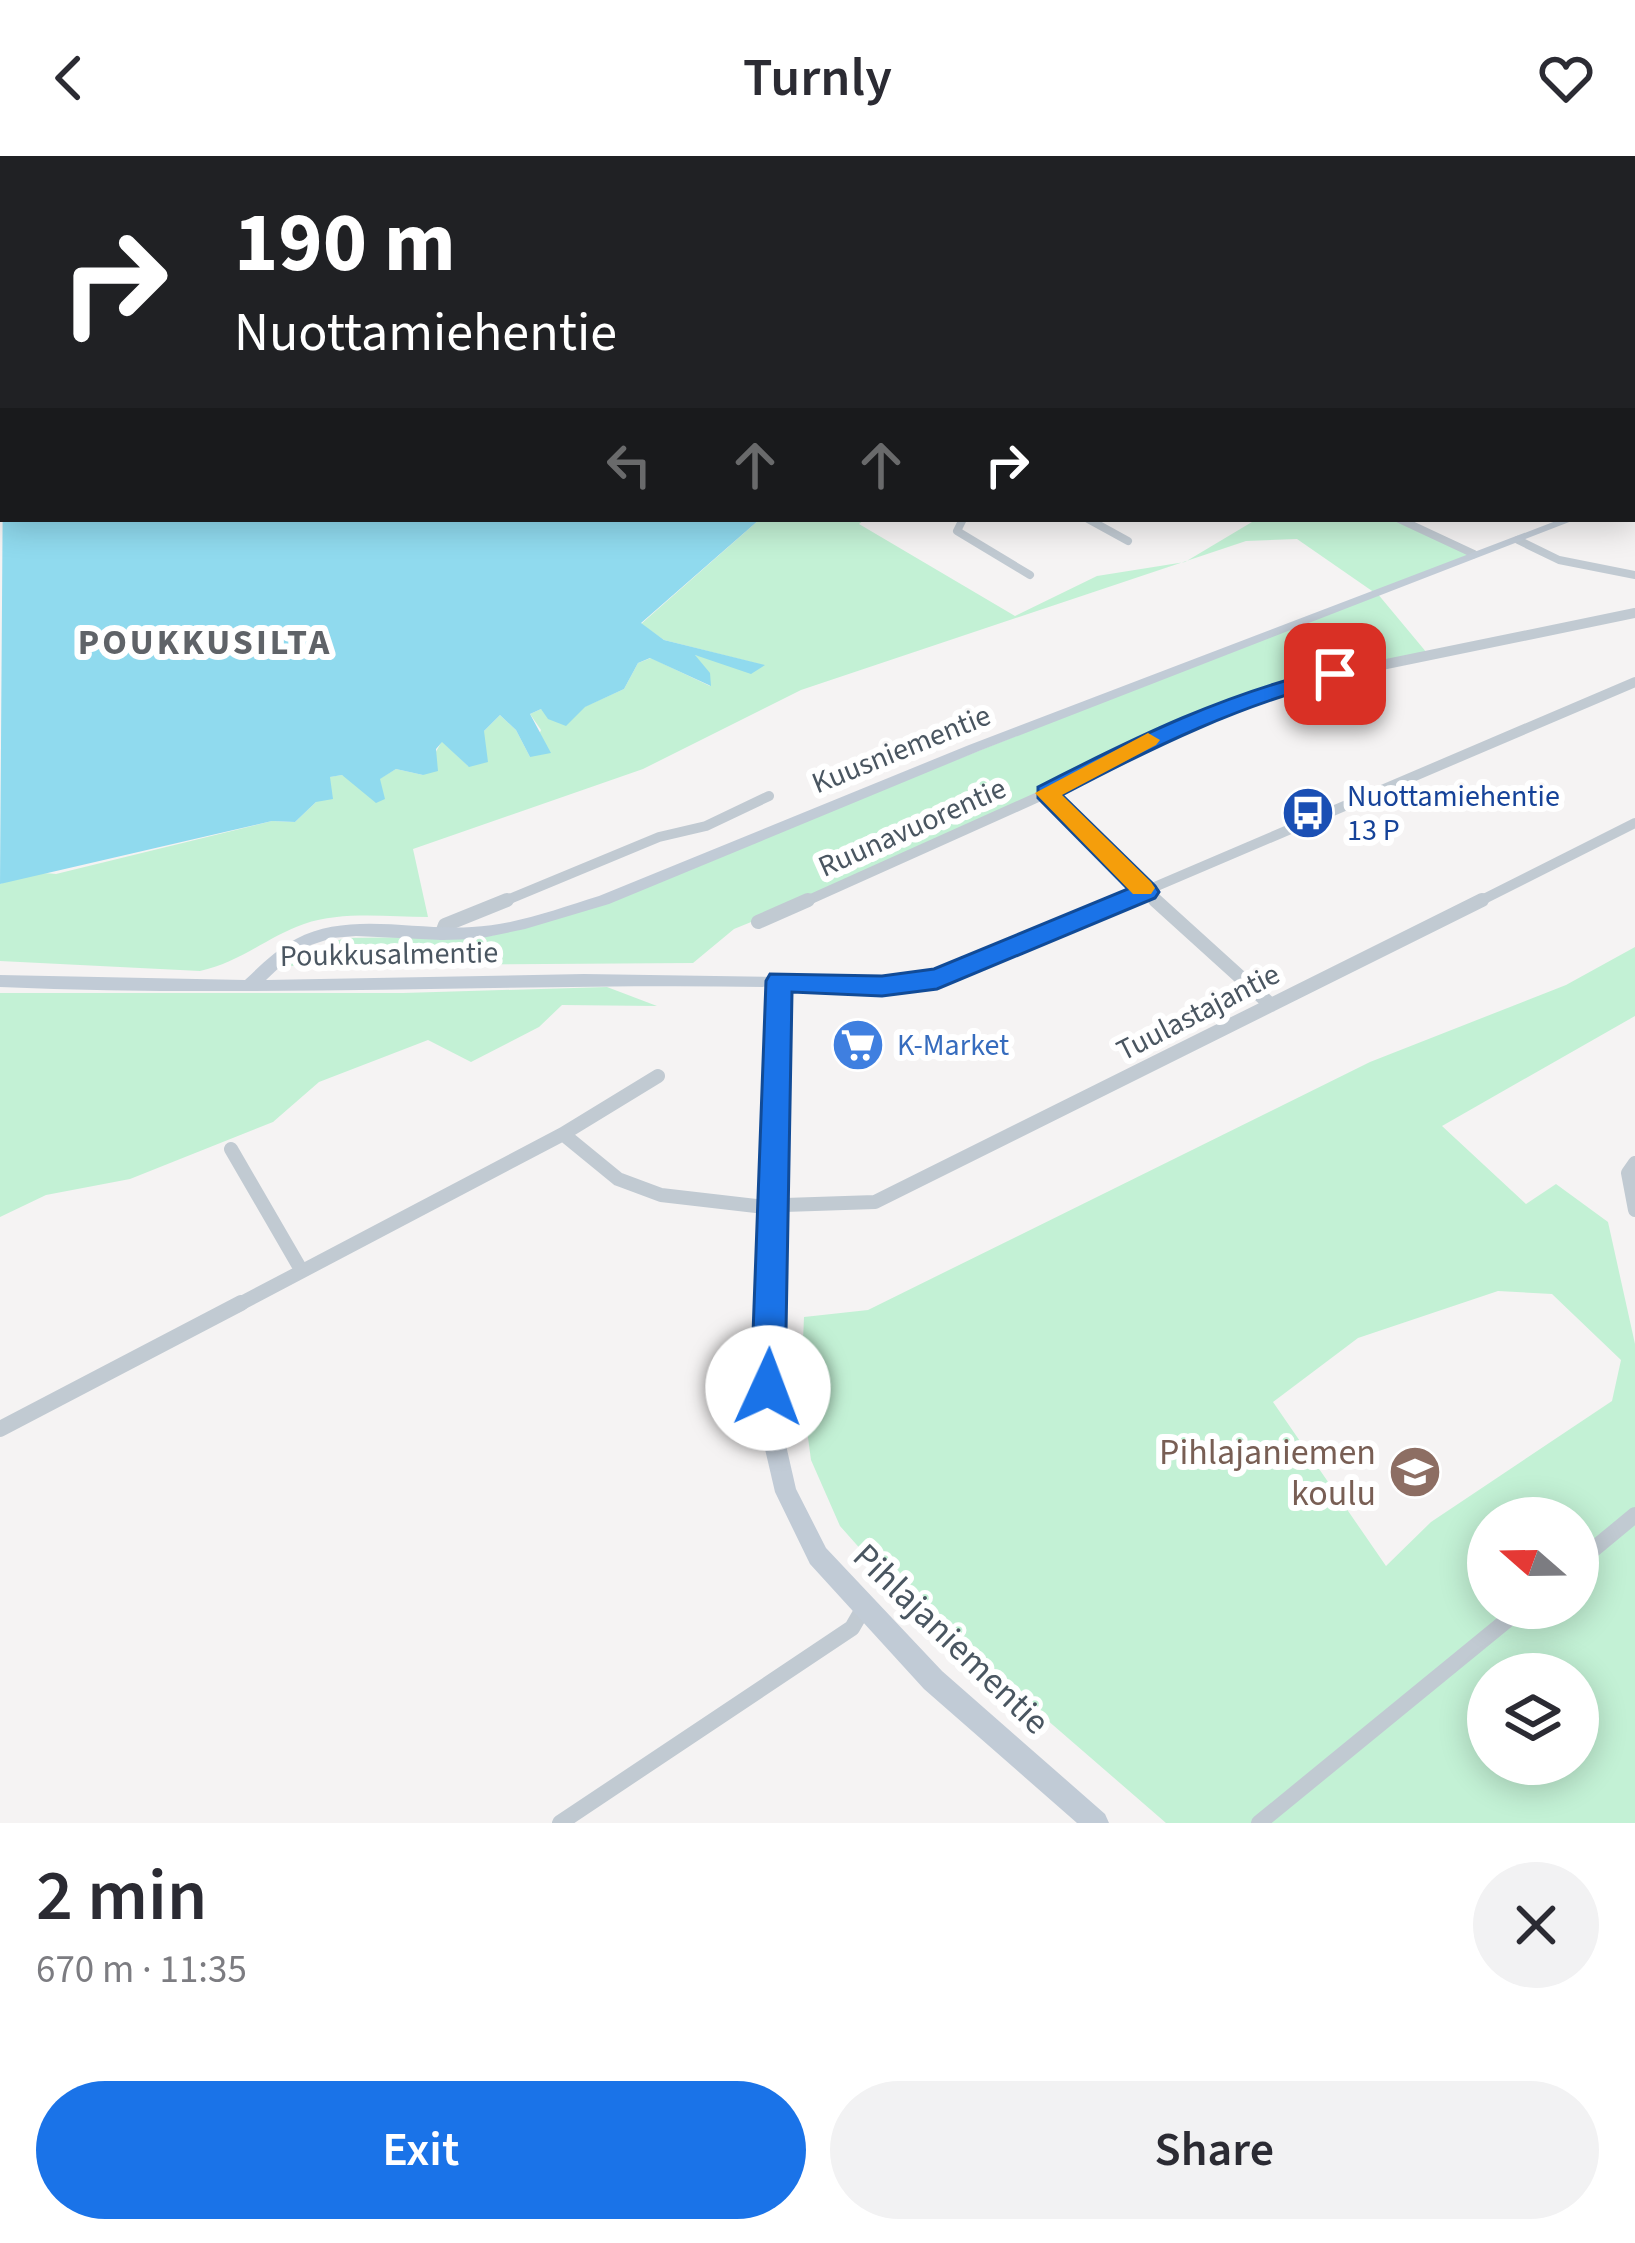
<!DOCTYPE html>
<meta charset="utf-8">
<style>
body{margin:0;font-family:"Source Sans 3",sans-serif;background:#f2f2f3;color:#2b2b33;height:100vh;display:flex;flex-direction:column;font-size:45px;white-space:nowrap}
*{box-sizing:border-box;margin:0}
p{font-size:39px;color:#7c7c81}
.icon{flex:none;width:66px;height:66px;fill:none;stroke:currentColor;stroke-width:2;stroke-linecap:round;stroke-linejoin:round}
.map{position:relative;height:1667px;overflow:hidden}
.details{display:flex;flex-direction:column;background:#fff;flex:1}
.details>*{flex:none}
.guide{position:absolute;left:0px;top:0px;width:1635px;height:366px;box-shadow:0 6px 30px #0003;background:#202124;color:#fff;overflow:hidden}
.needle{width:78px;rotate:290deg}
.tools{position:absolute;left:1467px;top:1341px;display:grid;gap:24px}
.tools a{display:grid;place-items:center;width:132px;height:132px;border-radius:50%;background:#fff;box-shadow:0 6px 30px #0003;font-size:60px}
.pin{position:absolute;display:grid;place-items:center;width:102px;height:102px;color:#fff;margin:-51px;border-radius:24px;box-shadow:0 6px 18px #0006}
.me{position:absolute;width:132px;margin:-66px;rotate:2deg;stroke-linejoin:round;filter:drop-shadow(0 0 9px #0008)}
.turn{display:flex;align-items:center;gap:42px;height:252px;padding:0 36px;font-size:54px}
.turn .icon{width:156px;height:156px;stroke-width:2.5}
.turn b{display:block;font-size:84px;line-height:102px}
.lanes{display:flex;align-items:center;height:114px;padding:0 36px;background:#0003;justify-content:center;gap:60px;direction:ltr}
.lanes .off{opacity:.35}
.round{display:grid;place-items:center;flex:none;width:126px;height:126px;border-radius:63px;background:#f2f2f3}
.headline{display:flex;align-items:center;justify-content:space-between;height:204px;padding:0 36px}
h1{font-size:72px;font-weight:600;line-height:90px}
.action{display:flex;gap:24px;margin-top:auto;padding:24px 36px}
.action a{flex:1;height:138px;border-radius:72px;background:#1a73e8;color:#fff;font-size:48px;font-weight:600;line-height:138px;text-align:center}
.action a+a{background:#f2f2f3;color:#2b2b33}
header{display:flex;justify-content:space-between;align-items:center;height:156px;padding:0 36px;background:#fff;font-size:54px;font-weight:600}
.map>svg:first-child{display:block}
.green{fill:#c3f1d5;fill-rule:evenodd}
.water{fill:#90daee}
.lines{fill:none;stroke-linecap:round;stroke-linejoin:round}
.street-far3{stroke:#c1cad2;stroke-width:8}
.street-far2{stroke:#c1cad2;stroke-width:10}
.street-far1{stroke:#c1cad2;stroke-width:14}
.street{stroke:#c1cad2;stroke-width:16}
.secondary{fill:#c1cbd6;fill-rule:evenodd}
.route{fill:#1a73e8;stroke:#114b97;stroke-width:3}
.slow{fill:#f59e0b}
.labels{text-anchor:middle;stroke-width:12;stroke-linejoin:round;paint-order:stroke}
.street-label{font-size:30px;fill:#4a5661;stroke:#fff}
.transit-label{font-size:30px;fill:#164399;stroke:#fff;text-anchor:start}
.shop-label{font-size:30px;fill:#366cbe;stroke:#fff;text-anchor:start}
.far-district-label{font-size:36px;font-weight:bold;letter-spacing:3px;fill:#5f6368;stroke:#fff}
.near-education-label{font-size:36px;fill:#785e54;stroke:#fff;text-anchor:end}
.near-street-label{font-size:36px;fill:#4a5661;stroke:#fff}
</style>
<header><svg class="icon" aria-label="back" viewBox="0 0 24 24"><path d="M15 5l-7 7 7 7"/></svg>Turnly<svg class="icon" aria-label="heart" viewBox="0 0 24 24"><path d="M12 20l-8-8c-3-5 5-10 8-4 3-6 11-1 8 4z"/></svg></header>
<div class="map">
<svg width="1635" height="1667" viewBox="0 0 1635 1667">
<rect width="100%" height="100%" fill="#f5f3f3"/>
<!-- green -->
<path class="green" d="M 760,363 L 865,363 L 859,368 L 1015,460 L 1097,420 L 1185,406 L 1257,363 L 1397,363 L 1474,398 L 1377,437 L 1427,497 L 1289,528 L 1163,577 L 868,718 L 734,773 L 693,807 L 284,810 L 285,803 L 345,782 L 491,780 L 604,744 L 1375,437 L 1297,383 L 1246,385 L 801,534 L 643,613 L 413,693 L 428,761 C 387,761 342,755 304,768 C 267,781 239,807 200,815 L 0,805 L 0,728 C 17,721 37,715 56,718 L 272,665 L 295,666 L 316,646 L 329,621 L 342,619 L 381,632 L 379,623 L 396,613 L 423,619 L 442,585 L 468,610 L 484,575 L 500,559 L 516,574 L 530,601 L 541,574 L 530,558 L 541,553 L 566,569 L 584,551 L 624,533 L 638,507 L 651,502 L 710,530 L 695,499 L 763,509 L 664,484 L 641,468 Z
M 1635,791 L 1635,860 L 1442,970 L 1526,1048 L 1556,1028 L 1608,1066 L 1635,1188 L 1635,1667 L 1166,1667 L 895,1432 L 840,1370 L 811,1304 L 801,1229 L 804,1161 L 868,1154 L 1370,906 L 1566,829 ZM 1498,1135 L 1552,1138 L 1621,1204 L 1612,1245 L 1431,1366 L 1386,1410 L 1273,1246 L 1358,1182 ZM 1488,1362 L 1578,1362 L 1578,1452 L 1488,1452 ZM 1488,1518 L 1578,1518 L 1578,1608 L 1488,1608 Z
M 607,831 L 657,850 L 562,849 L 539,871 L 471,906 L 428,884 L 319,926 L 273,966 L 130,1023 L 46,1039 L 0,1061 L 0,837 L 403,837 Z"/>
<!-- water -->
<path class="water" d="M 0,0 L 1635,0 L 1635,24 L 1632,3 L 3,3 L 0,25 Z
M 3,308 L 3,363 L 760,363 L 641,467 L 664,484 L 765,509 L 751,518 L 695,499 L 710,517 L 711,530 L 650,502 L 638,507 L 624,533 L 585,551 L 566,570 L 548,563 L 541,553 L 530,558 L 551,597 L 530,601 L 516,574 L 500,559 L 484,575 L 488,606 L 469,611 L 442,586 L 436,593 L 438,615 L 423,619 L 396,613 L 380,623 L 385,643 L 376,647 L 342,619 L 330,621 L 333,643 L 316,646 L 295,666 L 272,665 L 0,728 Z"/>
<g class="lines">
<!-- street-far3 -->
<path class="street-far3" d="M 963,363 L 957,375 L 1030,419
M 1088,363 L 1128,385
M 1399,363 L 1474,398
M 1518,384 L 1559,404 L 1635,419"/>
<!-- street-far2 -->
<path class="street-far2" d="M 1047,637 L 1158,747
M 500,747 L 659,681 L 706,670 L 769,640
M 802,747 L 1047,637 L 1163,577 L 1289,528 L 1635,457
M 1117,747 L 1635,526
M 1476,747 L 1635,667"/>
<!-- street-far1 -->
<path class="street-far1" d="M 1155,744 L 1271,849
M 758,766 L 808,744
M 442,777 L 445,769 L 507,744
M 779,825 L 882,830 L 937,823 L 1124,744
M 563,978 L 618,1023 L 661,1039 L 756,1050 L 875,1046 L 1482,744
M 231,993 L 300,1112
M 1635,1007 L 1628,1017 L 1635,1054
M 236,1150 L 563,978 L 658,920"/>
<!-- street -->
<path class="street" d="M 0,1273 L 241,1147
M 1578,1406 L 1635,1359
M 560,1667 L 852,1472 L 863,1453
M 1259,1667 L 1522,1452"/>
<!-- secondary -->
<path class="secondary" d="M 1632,335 L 1635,335 L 1635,342 L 1632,342 Z
M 1561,363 L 1577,363 L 979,595 L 609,748 L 525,773 L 477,783 L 442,784 L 356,780 L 332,782 L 311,789 L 285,806 L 266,824 L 584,818 L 785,821 L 787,825 L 778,1232 L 783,1276 L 796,1333 L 826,1392 L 942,1515 L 1105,1658 L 1109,1667 L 1077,1667 L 924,1533 L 810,1408 L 775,1336 L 761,1276 L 758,1232 L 771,831 C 514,827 257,842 0,831 L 0,819 L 245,824 C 261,809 276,794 296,783 C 349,755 414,775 472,771 C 515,769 557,753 599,740 L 969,589 Z"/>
</g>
<!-- route -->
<path class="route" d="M 1335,512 L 1343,514 L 1343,523 C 1243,547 1153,591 1062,639 L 1155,730 L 1159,736 L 1155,742 L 937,833 L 882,840 L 792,836 L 785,1232 L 780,1244 L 768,1249 L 756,1244 L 751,1232 L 766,825 L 770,818 L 882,820 L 934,813 L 1128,733 L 1038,642 L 1038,631 C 1134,582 1229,535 1335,512 Z"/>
<!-- slow -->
<path class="slow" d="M 1148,577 L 1160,584 L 1156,589 L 1062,639 L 1151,726 L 1155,732 L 1151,738 L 1133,738 L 1035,637 Z"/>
<!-- icons -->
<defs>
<g id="bus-disc" transform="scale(2.7)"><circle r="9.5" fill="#1a4fb4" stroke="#fff"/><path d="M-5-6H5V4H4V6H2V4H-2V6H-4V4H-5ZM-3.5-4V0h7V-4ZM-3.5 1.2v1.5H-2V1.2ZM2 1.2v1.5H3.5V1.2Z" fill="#fff"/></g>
<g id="supermarket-disc" transform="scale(2.7)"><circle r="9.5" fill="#3f7fe0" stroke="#fff"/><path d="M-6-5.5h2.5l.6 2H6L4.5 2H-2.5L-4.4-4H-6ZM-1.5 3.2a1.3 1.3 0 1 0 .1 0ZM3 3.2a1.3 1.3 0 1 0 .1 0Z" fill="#fff"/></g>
<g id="school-disc" transform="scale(2.7)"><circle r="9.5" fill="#8d6e63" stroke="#fff"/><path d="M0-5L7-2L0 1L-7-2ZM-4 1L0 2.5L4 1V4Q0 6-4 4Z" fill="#fff"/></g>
</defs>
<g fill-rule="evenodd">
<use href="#bus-disc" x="1308" y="657"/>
<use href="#supermarket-disc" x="858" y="889"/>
<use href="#school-disc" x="1415" y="1316"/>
</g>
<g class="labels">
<!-- street labels -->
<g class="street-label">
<text transform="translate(901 593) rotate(-22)" y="10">Kuusniementie</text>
<text transform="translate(912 671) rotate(-24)" y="10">Ruunavuorentie</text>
<text transform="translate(389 798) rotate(-1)" y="10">Poukkusalmentie</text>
<text transform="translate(1198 856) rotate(-27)" y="10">Tuulastajantie</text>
</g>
<!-- transit labels -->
<g class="transit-label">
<text x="1347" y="650">Nuottamiehentie<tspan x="1347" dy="34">13 P</tspan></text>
</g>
<!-- shop labels -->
<g class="shop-label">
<text x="897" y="899">K-Market</text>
</g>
<!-- far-district labels -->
<g class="far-district-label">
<text x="205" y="498">POUKKUSILTA</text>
</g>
<!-- near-education labels -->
<g class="near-education-label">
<text x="1376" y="1308">Pihlajaniemen<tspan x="1376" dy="41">koulu</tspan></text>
</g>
<!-- near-street labels -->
<g class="near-street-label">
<text transform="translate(952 1482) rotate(44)" y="13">Pihlajaniementie</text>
</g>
</g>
</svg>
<div class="tools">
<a><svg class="needle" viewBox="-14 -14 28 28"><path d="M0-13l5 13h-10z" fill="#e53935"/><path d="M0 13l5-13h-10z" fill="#7c7c81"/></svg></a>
<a><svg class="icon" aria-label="layers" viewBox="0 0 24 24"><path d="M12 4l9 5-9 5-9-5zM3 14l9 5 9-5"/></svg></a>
</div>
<div class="pin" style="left:1335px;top:518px;background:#d93025"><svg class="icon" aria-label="arrive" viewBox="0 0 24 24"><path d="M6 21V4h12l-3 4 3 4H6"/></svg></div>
<svg class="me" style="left:768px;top:1232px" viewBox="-20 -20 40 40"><circle r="19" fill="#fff"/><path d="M0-13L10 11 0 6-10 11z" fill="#1a73e8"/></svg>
<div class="guide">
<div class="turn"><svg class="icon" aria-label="right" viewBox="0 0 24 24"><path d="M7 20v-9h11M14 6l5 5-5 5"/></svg><div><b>190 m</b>Nuottamiehentie</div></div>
<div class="lanes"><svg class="icon off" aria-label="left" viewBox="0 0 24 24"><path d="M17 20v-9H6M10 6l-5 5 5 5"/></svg><svg class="icon off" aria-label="ahead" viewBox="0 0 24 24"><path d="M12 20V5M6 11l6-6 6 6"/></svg><svg class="icon off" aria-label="ahead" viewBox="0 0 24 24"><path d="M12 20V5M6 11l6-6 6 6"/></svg><svg class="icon" aria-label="right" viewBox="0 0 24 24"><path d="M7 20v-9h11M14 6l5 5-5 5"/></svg></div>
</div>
</div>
<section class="details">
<div class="headline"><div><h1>2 min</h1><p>670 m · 11:35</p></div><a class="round"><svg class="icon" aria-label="close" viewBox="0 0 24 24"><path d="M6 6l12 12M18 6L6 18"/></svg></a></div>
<div class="action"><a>Exit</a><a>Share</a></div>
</section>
